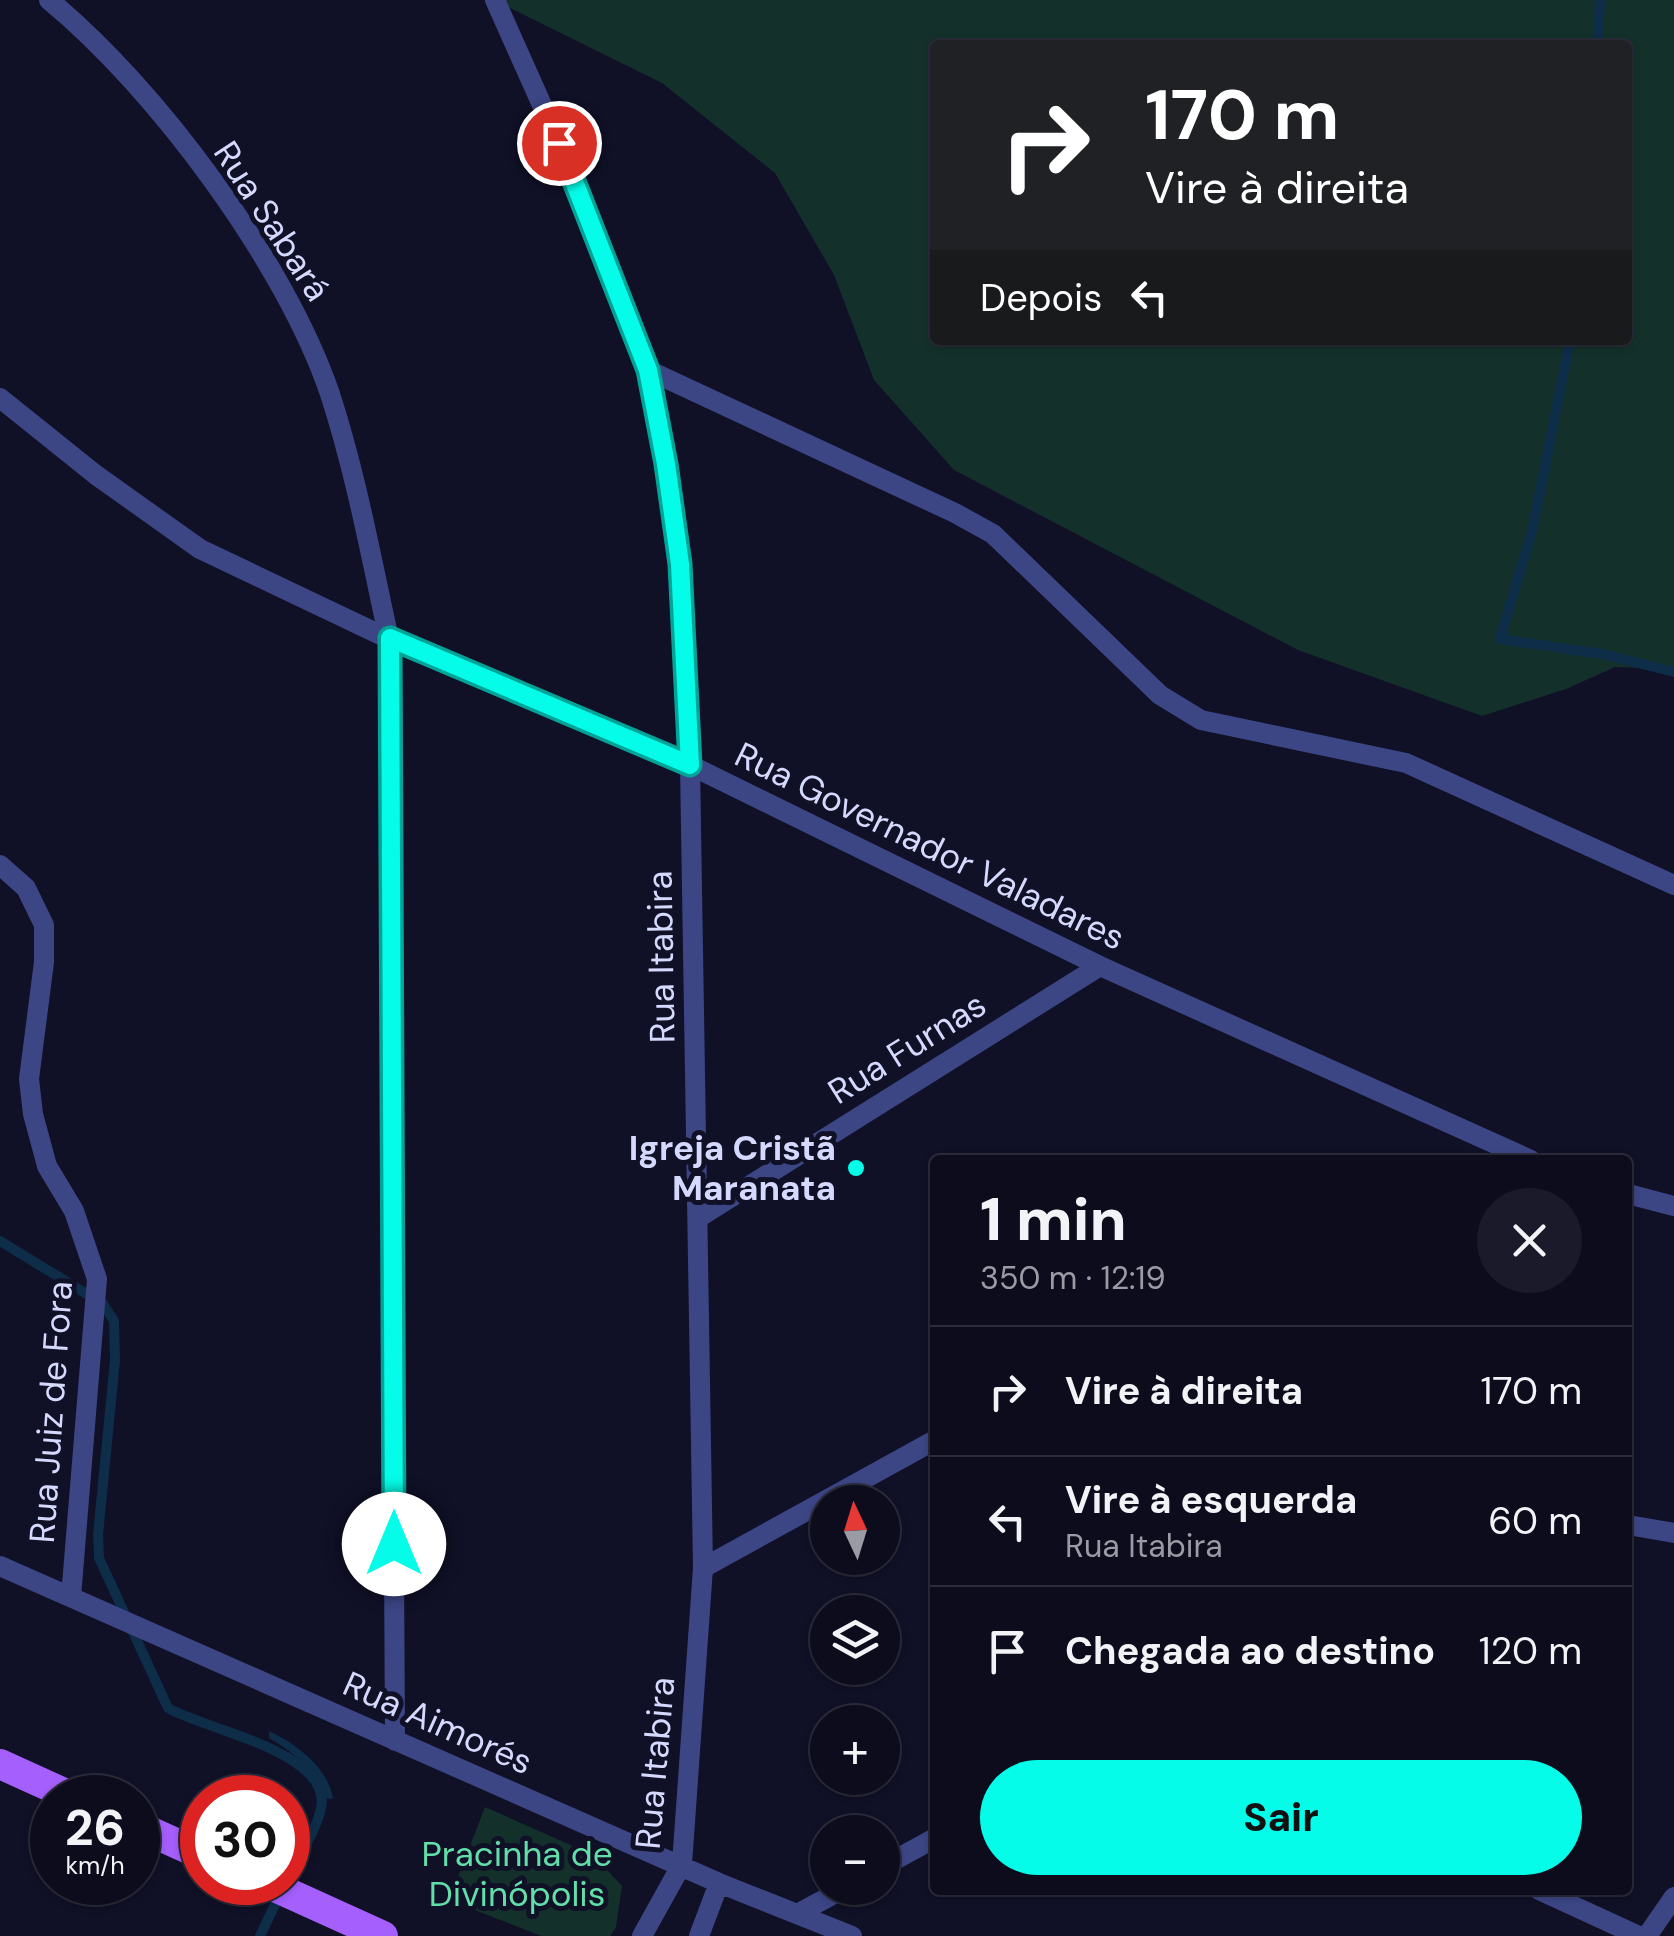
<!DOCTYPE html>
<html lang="pt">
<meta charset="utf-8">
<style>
body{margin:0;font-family:"DM Sans",sans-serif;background:#1a1a2a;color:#f1f3f6;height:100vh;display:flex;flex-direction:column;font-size:38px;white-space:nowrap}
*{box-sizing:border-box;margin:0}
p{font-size:32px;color:#9a9ba4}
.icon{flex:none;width:55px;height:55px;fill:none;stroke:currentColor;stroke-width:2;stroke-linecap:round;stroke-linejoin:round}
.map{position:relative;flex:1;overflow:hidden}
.sheet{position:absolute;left:930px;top:1155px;width:702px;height:740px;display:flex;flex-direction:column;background:#0c0c1d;border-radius:10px;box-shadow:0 2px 8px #0004,0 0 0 2px #2c2c3b}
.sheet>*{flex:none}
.guide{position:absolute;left:930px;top:40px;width:702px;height:305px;border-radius:10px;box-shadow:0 2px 8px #0004,0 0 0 2px #2c2c3b;background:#202124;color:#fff;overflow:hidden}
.needle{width:65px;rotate:356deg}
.tools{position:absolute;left:810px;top:1485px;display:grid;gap:20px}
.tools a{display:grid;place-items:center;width:90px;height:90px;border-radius:50%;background:#0c0c1d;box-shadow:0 2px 8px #0004,0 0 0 2px #2c2c3b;font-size:50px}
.speed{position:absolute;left:30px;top:1775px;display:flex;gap:20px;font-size:50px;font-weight:700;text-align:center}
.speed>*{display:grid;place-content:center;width:130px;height:130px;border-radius:50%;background:#0c0c1d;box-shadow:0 2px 8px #0004,0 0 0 2px #2c2c3b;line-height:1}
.speed small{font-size:25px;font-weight:400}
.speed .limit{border:15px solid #d22;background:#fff;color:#111}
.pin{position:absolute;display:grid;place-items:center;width:85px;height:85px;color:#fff;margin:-42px;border:5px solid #fff;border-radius:50%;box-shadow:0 2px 10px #0007}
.me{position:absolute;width:110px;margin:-55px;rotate:0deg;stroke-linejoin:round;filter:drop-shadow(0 0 8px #0008)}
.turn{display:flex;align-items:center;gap:35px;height:210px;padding:0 50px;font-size:45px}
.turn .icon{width:130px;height:130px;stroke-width:2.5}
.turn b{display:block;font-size:70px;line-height:85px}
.then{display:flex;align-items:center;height:95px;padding:0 50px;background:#0003;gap:20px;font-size:38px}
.round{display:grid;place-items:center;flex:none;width:105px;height:105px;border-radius:52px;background:#1a1a2a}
.overview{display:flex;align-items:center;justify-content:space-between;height:170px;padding:0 50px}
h1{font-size:60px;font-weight:800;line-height:75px}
.button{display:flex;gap:20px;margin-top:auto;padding:20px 50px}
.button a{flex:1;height:115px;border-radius:60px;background:#05fce8;color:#111;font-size:40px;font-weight:800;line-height:115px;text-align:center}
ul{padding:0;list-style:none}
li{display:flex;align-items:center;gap:30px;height:130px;padding:0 50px;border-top:2px solid #2c2c3b}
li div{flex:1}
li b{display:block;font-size:38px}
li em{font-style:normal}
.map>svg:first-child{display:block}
.green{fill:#13312a;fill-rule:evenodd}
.water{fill:#0d2d49}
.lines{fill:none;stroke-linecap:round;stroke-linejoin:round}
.stream{stroke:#0d2d49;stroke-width:10}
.street{stroke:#3c4685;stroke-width:20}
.primary{stroke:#a55ffd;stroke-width:30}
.route-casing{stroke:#03a497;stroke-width:25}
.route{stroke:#05fce8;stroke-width:18}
.poi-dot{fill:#05fce8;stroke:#101027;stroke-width:4}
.labels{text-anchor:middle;stroke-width:10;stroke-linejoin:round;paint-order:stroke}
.street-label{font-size:35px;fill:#d6d9fe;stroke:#101027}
.poi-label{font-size:35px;font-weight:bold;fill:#d6d9fe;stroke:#101027;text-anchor:end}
.park-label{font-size:35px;fill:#62dfa9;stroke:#101027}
</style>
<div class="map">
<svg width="1674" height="1936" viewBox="0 0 1674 1936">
<rect width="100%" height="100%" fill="#101027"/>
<!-- green -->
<path class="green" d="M 494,0 L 1674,0 L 1674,669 L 1615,667 L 1566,689 L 1482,716 L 1298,650 L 954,470 L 874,380 L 834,275 L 775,173 L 662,83 ZM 935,45 L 1628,45 L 1628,340 L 935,340 Z
M 485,1807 L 593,1855 L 622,1886 L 616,1927 L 610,1936 L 541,1936 L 449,1900 Z"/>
<!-- water -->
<path class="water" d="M 269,1731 C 295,1743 329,1768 333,1799 L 324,1798 C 314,1770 295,1753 269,1738 Z"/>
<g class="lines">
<!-- stream -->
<path class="stream" d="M 1597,45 L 1600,0
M 1570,340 L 1533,527 L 1500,639 L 1602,654 L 1674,672
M 0,1241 L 103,1304 L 114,1321 L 115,1360 L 98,1535 L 99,1558 L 168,1708 C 203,1729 333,1752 321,1808 C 316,1832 298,1857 288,1879
M 260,1936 L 281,1892"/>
<!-- street -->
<path class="street" d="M 49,0 C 157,89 285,262 330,394 C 356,474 371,557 389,639 L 395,1741
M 495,0 L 575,179 L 648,370 L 666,464 L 679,564 L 690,765 L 703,1568 L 682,1864 L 642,1936
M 648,370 L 955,513 L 993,534 L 1160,695 L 1201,720 L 1406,763 L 1674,885
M 0,398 L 96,475 L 200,549 L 389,639 L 690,765 L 1100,966 L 1531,1160
M 0,865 L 26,888 L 44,925 L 44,962 L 29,1079 L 33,1114 L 47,1166 L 74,1211 L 97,1279 L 71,1597
M 1628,1194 L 1674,1206
M 698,1218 L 1100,966
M 1628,1525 L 1674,1533
M 0,1566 L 719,1883 L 852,1936
M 703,1568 L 935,1440
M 882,1867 L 935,1838
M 1539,1890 L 1639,1936
M 799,1913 L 845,1888
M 699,1936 L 719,1883
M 1647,1936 L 1674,1897"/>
<!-- primary -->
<path class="primary" d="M 0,1764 L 75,1798
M 138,1826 L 202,1855
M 264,1882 L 383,1936"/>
</g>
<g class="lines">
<!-- route casing -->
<g class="route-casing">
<path id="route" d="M 394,1544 L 390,638 L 690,765 L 680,564 L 666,464 L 648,370 L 559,143"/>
</g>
<!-- route -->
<use href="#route" class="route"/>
</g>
<!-- markers -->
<circle class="poi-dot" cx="856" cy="1168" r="10"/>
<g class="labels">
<!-- street labels -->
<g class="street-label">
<text transform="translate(272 221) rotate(57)" y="12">Rua Sabará</text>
<text transform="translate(930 846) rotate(26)" y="12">Rua Governador Valadares</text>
<text transform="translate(661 957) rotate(-91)" y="12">Rua Itabira</text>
<text transform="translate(907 1048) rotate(-32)" y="12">Rua Furnas</text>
<text transform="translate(51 1412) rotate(-86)" y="12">Rua Juiz de Fora</text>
<text transform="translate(438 1723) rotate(24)" y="12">Rua Aimorés</text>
<text transform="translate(655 1763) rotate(-85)" y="12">Rua Itabira</text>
</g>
<!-- poi labels -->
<g class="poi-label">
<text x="836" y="1160">Igreja Cristã<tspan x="836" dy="40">Maranata</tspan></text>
</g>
<!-- park labels -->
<g class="park-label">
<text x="517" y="1866">Pracinha de<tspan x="517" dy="40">Divinópolis</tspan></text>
</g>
</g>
</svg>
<div class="tools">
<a><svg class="needle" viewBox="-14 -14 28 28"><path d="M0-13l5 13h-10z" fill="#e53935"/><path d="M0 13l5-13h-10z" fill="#9a9ba4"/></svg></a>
<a><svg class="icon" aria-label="layers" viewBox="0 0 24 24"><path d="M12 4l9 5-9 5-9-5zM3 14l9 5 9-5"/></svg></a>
<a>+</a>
<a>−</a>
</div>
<div class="speed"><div>26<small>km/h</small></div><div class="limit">30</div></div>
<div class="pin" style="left:559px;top:143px;background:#d93025"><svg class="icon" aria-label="arrive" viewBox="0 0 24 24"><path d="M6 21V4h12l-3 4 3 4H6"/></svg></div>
<svg class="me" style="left:394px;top:1544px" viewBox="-20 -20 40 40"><circle r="19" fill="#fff"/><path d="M0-13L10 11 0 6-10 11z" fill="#05fce8"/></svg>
<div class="guide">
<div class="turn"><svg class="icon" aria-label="right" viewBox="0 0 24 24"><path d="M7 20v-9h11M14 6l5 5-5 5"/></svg><div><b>170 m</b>Vire à direita</div></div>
<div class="then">Depois<svg class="icon" aria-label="left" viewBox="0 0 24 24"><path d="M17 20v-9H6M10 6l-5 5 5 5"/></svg></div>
</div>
<section class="sheet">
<div class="overview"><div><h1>1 min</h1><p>350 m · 12:19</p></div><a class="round"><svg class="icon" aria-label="close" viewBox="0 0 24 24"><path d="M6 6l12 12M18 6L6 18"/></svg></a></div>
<ul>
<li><svg class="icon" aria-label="right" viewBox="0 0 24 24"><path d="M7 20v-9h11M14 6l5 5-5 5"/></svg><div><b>Vire à direita</b></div><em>170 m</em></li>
<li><svg class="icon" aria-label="left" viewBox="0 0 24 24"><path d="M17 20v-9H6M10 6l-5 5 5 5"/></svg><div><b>Vire à esquerda</b><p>Rua Itabira</p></div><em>60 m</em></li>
<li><svg class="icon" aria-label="arrive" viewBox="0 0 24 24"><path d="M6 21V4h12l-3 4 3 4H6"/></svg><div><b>Chegada ao destino</b></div><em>120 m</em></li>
</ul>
<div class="button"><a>Sair</a></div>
</section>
</div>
